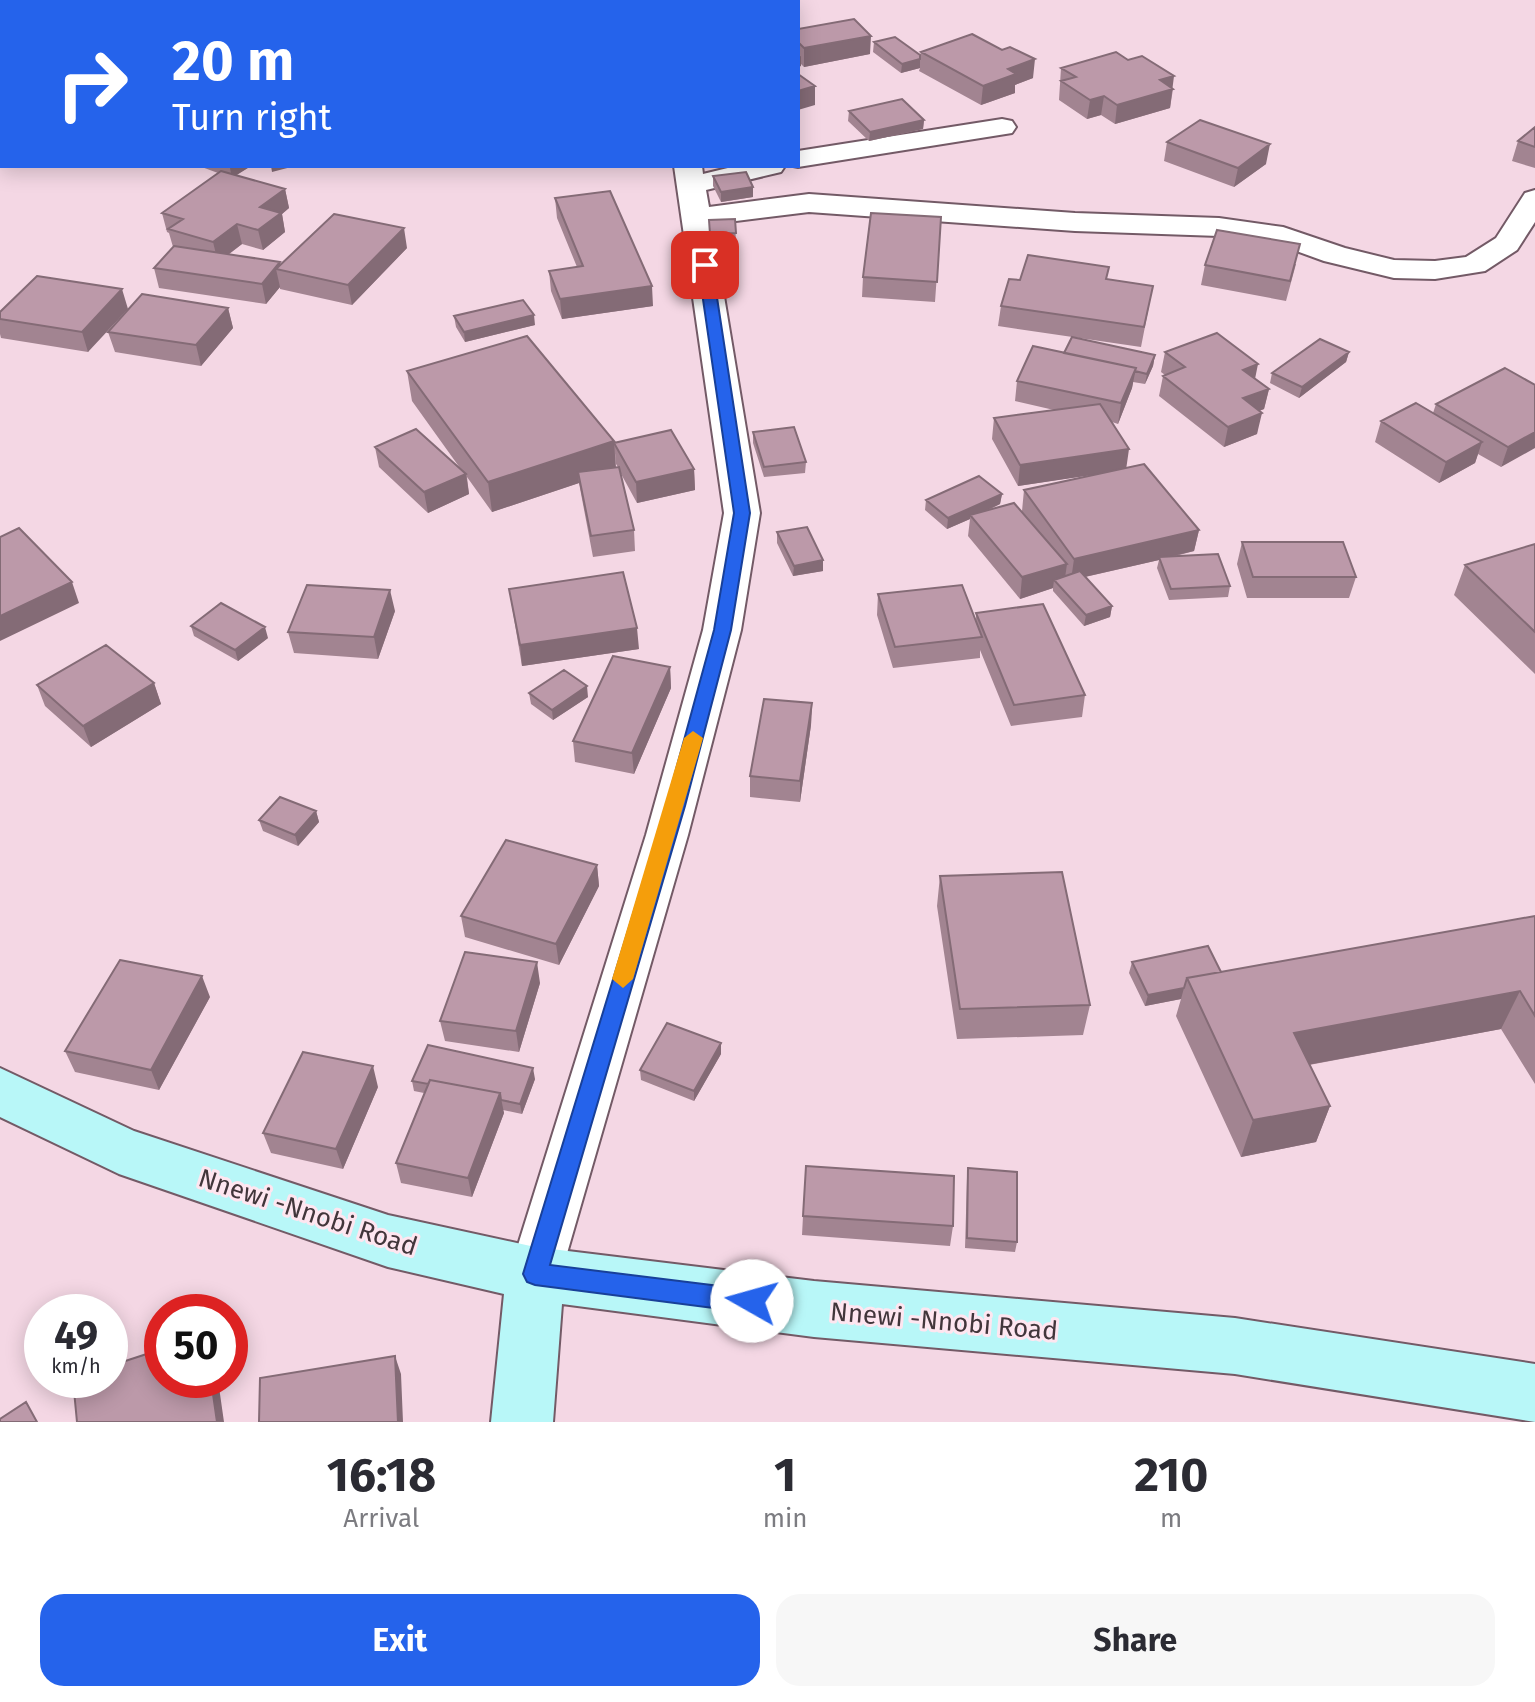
<!DOCTYPE html>
<style>
body{margin:0;font-family:"Fira Sans",sans-serif;background:#f7f7f7;color:#2b2b33;height:100vh;display:flex;flex-direction:column;font-size:30px;white-space:nowrap}
*{box-sizing:border-box;margin:0}
p{font-size:26px;color:#7c7c81}
.icon{flex:none;width:44px;height:44px;fill:none;stroke:currentColor;stroke-width:2;stroke-linecap:round;stroke-linejoin:round}
.map{position:relative;height:1422px;overflow:hidden}
.panel{display:flex;flex-direction:column;background:#fff;flex:1}
.panel>*{flex:none}
.top-card{position:absolute;left:0px;top:0px;width:800px;height:168px;box-shadow:0 4px 20px #0003;background:#2563eb;color:#fff;overflow:hidden}
.speed{position:absolute;left:24px;top:1294px;display:flex;gap:16px;font-size:40px;font-weight:700;text-align:center}
.speed>*{display:grid;place-content:center;width:104px;height:104px;border-radius:50%;background:#fff;box-shadow:0 4px 20px #0003;line-height:1}
.speed small{font-size:20px;font-weight:400}
.speed .limit{border:12px solid #d22;background:#fff;color:#111}
.pin{position:absolute;display:grid;place-items:center;width:68px;height:68px;color:#fff;margin:-34px;border-radius:16px;box-shadow:0 4px 12px #0006}
.me{position:absolute;width:88px;margin:-44px;rotate:277deg;stroke-linejoin:round;filter:drop-shadow(0 0 6px #0008)}
.turn{display:flex;align-items:center;gap:28px;height:168px;padding:0 40px;font-size:36px}
.turn .icon{width:104px;height:104px;stroke-width:2.5}
.turn b{display:block;font-size:56px;line-height:68px}
.eta{display:flex;justify-content:space-evenly;align-items:center;height:136px;text-align:center}
.eta b{font-size:48px;font-weight:700;line-height:56px}
.action{display:flex;gap:16px;margin-top:auto;padding:16px 40px}
.action a{flex:1;height:92px;border-radius:24px;background:#2563eb;color:#fff;font-size:32px;font-weight:700;line-height:92px;text-align:center}
.action a+a{background:#f7f7f7;color:#2b2b33}
.map>svg:first-child{display:block}
.lines{fill:none;stroke-linecap:round;stroke-linejoin:round}
.street-casing{stroke:#735a66;stroke-width:4}
.secondary-casing{stroke:#735a66;stroke-width:4}
.street{fill:#fff;fill-rule:evenodd}
.secondary{fill:#b8f7f8;fill-rule:evenodd}
.wall{fill:#a28491}
.shaded-wall{fill:#846b76}
.building{fill:#bc99a9;stroke:#846b76;stroke-width:2}
.route{fill:#2563eb;stroke:#184099;stroke-width:2}
.slow{fill:#f59e0b}
.labels{text-anchor:middle;stroke-width:6;stroke-linejoin:round;paint-order:stroke}
.near-street-label{font-size:26px;fill:#42363b;stroke:#fee6f0}
</style>
<div class="map">
<svg width="1535" height="1422" viewBox="0 0 1535 1422">
<rect width="100%" height="100%" fill="#f4d7e4"/>
<g class="lines">
<!-- street casing -->
<g class="street-casing">
<path id="street" d="M 510,0 L 542,0 L 543,2 L 511,2 Z
M 724,0 L 749,0 L 723,2 Z
M 1002,119 L 1012,121 L 1016,127 L 1012,133 L 798,167 L 793,166 L 798,166 L 798,151 Z
M 674,166 L 702,166 L 703,174 L 736,166 L 785,166 L 781,172 L 706,190 L 709,207 L 809,194 L 1075,213 L 1219,218 L 1283,227 L 1345,248 L 1394,260 L 1435,261 L 1466,257 L 1496,238 L 1525,193 L 1535,190 L 1535,222 L 1517,250 L 1485,271 L 1435,279 L 1394,278 L 1324,261 L 1277,244 L 1219,236 L 1075,231 L 809,212 L 712,224 L 760,513 L 741,630 L 688,835 L 561,1274 L 554,1291 L 535,1298 L 516,1291 L 509,1274 L 646,835 L 703,630 L 724,513 Z"/>
</g>
<!-- secondary casing -->
<g class="secondary-casing">
<path id="secondary" d="M 0,1068 L 134,1131 L 388,1215 L 535,1247 L 814,1281 L 1235,1318 L 1535,1364 L 1535,1422 L 1235,1374 L 814,1337 L 562,1304 L 553,1422 L 491,1422 L 504,1294 L 388,1267 L 119,1174 L 0,1117 Z"/>
</g>
<!-- street -->
<use href="#street" class="street"/>
<!-- secondary -->
<use href="#secondary" class="secondary"/>
</g>
<!-- wall -->
<path class="wall" d="M 798,29 L 870,54 L 804,67 L 801,64 L 801,66 L 798,67 Z
M 874,42 L 920,55 L 921,52 L 1033,78 L 1015,85 L 1015,93 L 981,105 L 919,71 L 920,68 L 901,73 L 873,52 Z
M 1061,68 L 1172,88 L 1173,89 L 1170,108 L 1115,124 L 1101,115 L 1087,119 L 1059,100 Z
M 849,111 L 924,120 L 923,129 L 869,141 L 848,121 Z
M 1535,127 L 1535,168 L 1512,161 L 1518,141 Z
M 1167,142 L 1266,164 L 1234,187 L 1164,161 Z
M 199,166 L 251,166 L 236,175 L 285,189 L 289,208 L 282,214 L 285,232 L 263,250 L 242,244 L 228,255 L 280,265 L 407,248 L 352,305 L 280,289 L 280,287 L 266,304 L 159,288 L 154,268 L 173,247 L 169,233 L 167,232 L 162,213 L 218,173 Z
M 713,176 L 753,187 L 753,197 L 721,202 L 713,186 Z
M 555,198 L 653,306 L 562,319 L 551,291 L 549,271 L 577,267 L 557,218 Z
M 941,217 L 935,302 L 862,297 L 863,277 Z
M 735,219 L 736,243 L 710,244 L 709,220 Z
M 1296,264 L 1286,301 L 1201,285 L 1205,265 Z
M 1107,279 L 1149,306 L 1141,347 L 998,326 L 1001,306 L 1020,280 Z
M 122,289 L 88,352 L 1,338 L 0,334 L 0,312 Z
M 228,308 L 233,328 L 201,366 L 115,352 L 108,332 Z
M 454,316 L 535,325 L 465,342 L 456,327 Z
M 1165,352 L 1255,378 L 1269,389 L 1264,409 L 1259,411 L 1257,434 L 1224,447 L 1159,396 L 1163,376 L 1165,375 L 1161,372 Z
M 1349,352 L 1346,362 L 1299,398 L 1270,383 L 1272,373 Z
M 1064,353 L 1155,355 L 1153,366 L 1145,384 L 1133,382 L 1132,388 L 1118,424 L 1112,422 L 1126,468 L 1199,530 L 1194,551 L 1172,557 L 1230,586 L 1228,597 L 1169,600 L 1157,568 L 1159,560 L 1085,577 L 1112,606 L 1110,617 L 1084,626 L 1053,591 L 1053,588 L 1020,599 L 968,536 L 970,519 L 947,529 L 925,510 L 926,500 L 1002,494 L 1000,504 L 989,510 L 1022,511 L 1024,490 L 1096,474 L 1018,486 L 992,439 L 994,418 L 1054,410 L 1015,401 L 1017,381 Z
M 407,371 L 614,441 L 616,468 L 618,467 L 616,464 L 614,443 L 694,469 L 695,490 L 637,503 L 620,472 L 634,530 L 635,551 L 593,557 L 579,483 L 492,512 L 467,477 L 469,494 L 428,513 L 379,467 L 375,447 L 460,468 L 412,401 Z
M 1535,385 L 1501,467 L 1478,454 L 1475,463 L 1439,483 L 1375,442 L 1381,421 L 1433,413 L 1436,404 Z
M 753,432 L 806,462 L 805,473 L 764,477 L 753,443 Z
M 777,532 L 823,571 L 793,576 L 777,543 Z
M 1242,542 L 1356,577 L 1349,598 L 1247,598 L 1237,564 Z
M 1535,544 L 1535,674 L 1454,595 L 1465,565 Z
M 509,589 L 639,649 L 522,666 Z
M 878,594 L 976,621 L 976,613 L 1085,695 L 1082,717 L 1011,726 L 980,650 L 980,658 L 893,668 L 877,615 Z
M 395,611 L 378,659 L 294,653 L 288,632 Z
M 191,626 L 268,638 L 238,661 L 194,636 Z
M 670,667 L 671,688 L 634,774 L 575,762 L 573,741 Z
M 154,683 L 161,704 L 91,747 L 45,706 L 37,685 Z
M 529,693 L 588,697 L 553,720 L 531,704 Z
M 812,703 L 811,725 L 800,802 L 750,797 L 750,776 Z
M 316,811 L 319,822 L 298,846 L 263,831 L 259,820 Z
M 597,865 L 599,886 L 559,965 L 465,937 L 461,916 Z
M 940,876 L 1090,1005 L 1083,1035 L 957,1039 L 937,906 Z
M 1535,916 L 1535,1084 L 1501,1029 L 1309,1065 L 1330,1106 L 1316,1142 L 1241,1157 L 1176,1016 L 1181,999 L 1145,1006 L 1129,973 L 1132,962 L 1221,972 Z
M 540,983 L 519,1052 L 445,1041 L 440,1021 Z
M 210,997 L 159,1090 L 75,1072 L 65,1051 Z
M 721,1054 L 694,1101 L 641,1080 L 640,1070 Z
M 535,1079 L 522,1114 L 503,1110 L 504,1113 L 472,1197 L 401,1183 L 396,1163 L 424,1093 L 414,1091 L 412,1081 Z
M 378,1087 L 343,1169 L 271,1153 L 263,1133 Z
M 968,1168 L 1017,1242 L 1015,1252 L 965,1248 L 967,1178 Z
M 803,1216 L 953,1226 L 950,1246 L 802,1235 Z"/>
<!-- shaded-wall -->
<path class="shaded-wall" d="M 871,36 L 870,54 L 804,67 L 804,48 Z
M 801,56 L 801,66 L 798,67 L 798,57 Z
M 920,59 L 920,68 L 901,73 L 902,64 Z
M 1035,59 L 1033,78 L 1015,85 L 1015,93 L 981,105 L 983,86 L 1008,69 Z
M 1174,76 L 1170,108 L 1115,124 L 1117,105 L 1160,80 Z
M 815,86 L 815,105 L 798,110 L 798,91 Z
M 1104,96 L 1101,115 L 1087,119 L 1090,100 Z
M 924,120 L 923,129 L 869,141 L 870,132 Z
M 1270,144 L 1266,164 L 1234,187 L 1238,168 Z
M 232,166 L 251,166 L 232,178 L 230,168 Z
M 271,166 L 295,166 L 272,172 Z
M 753,187 L 753,197 L 721,202 L 721,192 Z
M 285,189 L 289,208 L 282,214 L 285,232 L 263,250 L 258,230 L 260,207 Z
M 237,224 L 242,244 L 218,262 L 213,242 Z
M 404,228 L 407,248 L 352,305 L 348,285 Z
M 280,262 L 281,270 L 276,269 L 280,287 L 266,304 L 262,284 Z
M 652,286 L 653,306 L 562,319 L 560,299 Z
M 122,289 L 128,309 L 88,352 L 82,332 Z
M 228,308 L 233,328 L 201,366 L 196,345 Z
M 534,315 L 535,325 L 465,342 L 464,332 Z
M 1349,352 L 1346,362 L 1299,398 L 1302,387 Z
M 1155,355 L 1153,366 L 1145,384 L 1147,374 Z
M 1258,364 L 1254,384 L 1243,370 Z
M 1136,368 L 1132,388 L 1118,424 L 1121,403 Z
M 1269,389 L 1264,409 L 1238,419 L 1243,398 Z
M 1262,413 L 1257,434 L 1224,447 L 1228,427 Z
M 1535,432 L 1535,448 L 1501,467 L 1508,447 Z
M 614,441 L 616,471 L 578,472 L 579,483 L 492,512 L 488,482 Z
M 1482,442 L 1475,463 L 1439,483 L 1446,462 Z
M 1129,449 L 1126,470 L 1018,486 L 1020,465 Z
M 694,469 L 695,490 L 637,503 L 636,482 Z
M 466,474 L 469,494 L 428,513 L 424,492 Z
M 1002,494 L 1000,504 L 972,517 L 970,515 L 970,519 L 947,529 L 948,518 Z
M 1199,530 L 1194,551 L 1160,559 L 1159,557 L 1159,560 L 1071,580 L 1074,559 Z
M 823,560 L 823,571 L 793,576 L 794,566 Z
M 1067,564 L 1064,585 L 1054,580 L 1053,588 L 1020,599 L 1022,577 Z
M 72,582 L 79,603 L 0,641 L 0,616 Z
M 390,590 L 395,611 L 378,659 L 374,637 Z
M 1112,606 L 1110,617 L 1084,626 L 1086,615 Z
M 265,627 L 268,638 L 238,661 L 235,650 Z
M 637,628 L 639,649 L 522,666 L 520,645 Z
M 670,667 L 671,688 L 634,774 L 632,753 Z
M 154,683 L 161,704 L 91,747 L 83,726 Z
M 587,686 L 588,697 L 553,720 L 552,710 Z
M 812,703 L 811,725 L 800,802 L 800,781 Z
M 316,811 L 319,822 L 298,846 L 295,835 Z
M 597,865 L 599,886 L 559,965 L 556,944 Z
M 537,962 L 540,983 L 519,1052 L 516,1031 Z
M 202,976 L 210,997 L 159,1090 L 151,1070 Z
M 1184,988 L 1181,999 L 1145,1006 L 1148,995 Z
M 1520,991 L 1501,1029 L 1280,1070 L 1294,1033 Z
M 721,1043 L 721,1054 L 694,1101 L 694,1091 Z
M 373,1066 L 378,1087 L 343,1169 L 336,1149 Z
M 533,1068 L 535,1079 L 522,1114 L 520,1104 Z
M 500,1093 L 504,1113 L 472,1197 L 468,1178 Z
M 1330,1106 L 1316,1142 L 1241,1157 L 1253,1120 Z
M 395,1356 L 401,1374 L 403,1422 L 398,1422 Z
M 211,1380 L 218,1380 L 224,1422 L 217,1422 Z"/>
<!-- building -->
<path class="building" d="M 854,19 L 871,36 L 804,48 L 798,42 L 798,29 Z
M 972,34 L 1002,50 L 1010,47 L 1035,59 L 1008,69 L 1016,74 L 983,86 L 921,52 Z
M 895,37 L 920,55 L 920,59 L 902,64 L 874,42 Z
M 1116,52 L 1128,60 L 1142,56 L 1174,76 L 1160,80 L 1173,89 L 1117,105 L 1104,96 L 1090,100 L 1061,81 L 1076,77 L 1061,68 Z
M 798,74 L 815,86 L 798,91 Z
M 902,99 L 924,120 L 870,132 L 849,111 Z
M 1200,120 L 1270,144 L 1238,168 L 1167,142 Z
M 1535,127 L 1535,147 L 1518,141 Z
M 221,171 L 285,189 L 260,207 L 281,213 L 258,230 L 237,224 L 213,242 L 168,229 L 183,219 L 162,213 Z
M 746,172 L 753,187 L 721,192 L 713,176 Z
M 610,191 L 652,286 L 560,299 L 549,271 L 583,266 L 555,198 Z
M 871,213 L 941,217 L 937,282 L 863,277 Z
M 334,214 L 404,228 L 348,285 L 276,269 Z
M 735,219 L 736,233 L 710,234 L 709,220 Z
M 1217,230 L 1300,244 L 1290,281 L 1205,265 Z
M 174,246 L 280,262 L 262,284 L 154,268 Z
M 1028,255 L 1109,267 L 1106,279 L 1153,286 L 1144,327 L 1001,306 L 1009,279 L 1020,280 Z
M 37,276 L 122,289 L 82,332 L 0,319 L 0,312 Z
M 142,294 L 228,308 L 196,345 L 108,332 Z
M 523,300 L 534,315 L 464,332 L 454,316 Z
M 1217,333 L 1258,364 L 1243,370 L 1269,389 L 1243,398 L 1262,413 L 1228,427 L 1163,376 L 1185,367 L 1165,352 Z
M 527,336 L 614,441 L 488,482 L 407,371 Z
M 1072,337 L 1155,355 L 1147,374 L 1135,371 L 1136,368 L 1064,353 Z
M 1320,339 L 1349,352 L 1302,387 L 1272,373 Z
M 1033,346 L 1136,368 L 1121,403 L 1017,381 Z
M 1505,368 L 1535,385 L 1535,432 L 1508,447 L 1436,404 Z
M 1416,403 L 1482,442 L 1446,462 L 1381,421 Z
M 1100,404 L 1129,449 L 1020,465 L 994,418 Z
M 794,427 L 806,462 L 764,467 L 753,432 Z
M 416,429 L 466,474 L 424,492 L 375,447 Z
M 671,430 L 694,469 L 636,482 L 614,443 Z
M 1144,464 L 1199,530 L 1074,559 L 1024,490 Z
M 619,467 L 634,530 L 591,536 L 578,472 Z
M 979,476 L 1002,494 L 948,518 L 926,500 Z
M 1014,503 L 1067,564 L 1022,577 L 970,515 Z
M 807,527 L 823,560 L 794,566 L 777,532 Z
M 19,528 L 72,582 L 0,616 L 0,537 Z
M 1242,542 L 1343,542 L 1356,577 L 1253,577 Z
M 1535,544 L 1535,632 L 1465,565 Z
M 1218,554 L 1230,586 L 1171,589 L 1159,557 Z
M 1080,571 L 1112,606 L 1086,615 L 1054,580 Z
M 623,572 L 637,628 L 520,645 L 509,589 Z
M 307,585 L 390,590 L 374,637 L 288,632 Z
M 962,585 L 982,637 L 895,647 L 878,594 Z
M 221,603 L 265,627 L 235,650 L 191,626 Z
M 1043,604 L 1085,695 L 1014,705 L 976,613 Z
M 106,645 L 154,683 L 83,726 L 37,685 Z
M 613,656 L 670,667 L 632,753 L 573,741 Z
M 564,670 L 587,686 L 552,710 L 529,693 Z
M 764,699 L 812,703 L 800,781 L 750,776 Z
M 280,797 L 316,811 L 295,835 L 259,820 Z
M 506,840 L 597,865 L 556,944 L 461,916 Z
M 1062,872 L 1090,1005 L 960,1009 L 940,876 Z
M 1535,916 L 1535,1016 L 1520,991 L 1294,1033 L 1330,1106 L 1253,1120 L 1187,978 Z
M 1208,946 L 1221,972 L 1187,978 L 1184,988 L 1148,995 L 1132,962 Z
M 465,952 L 537,962 L 516,1031 L 440,1021 Z
M 120,960 L 202,976 L 151,1070 L 65,1051 Z
M 667,1023 L 721,1043 L 694,1091 L 640,1070 Z
M 428,1045 L 533,1068 L 520,1104 L 501,1100 L 500,1093 L 430,1080 L 428,1084 L 412,1081 Z
M 303,1052 L 373,1066 L 336,1149 L 263,1133 Z
M 430,1080 L 500,1093 L 468,1178 L 396,1163 Z
M 806,1166 L 954,1176 L 953,1226 L 803,1216 Z
M 968,1168 L 1017,1172 L 1017,1242 L 967,1238 Z
M 162,1349 L 162,1380 L 211,1380 L 217,1422 L 77,1422 L 73,1380 L 110,1380 L 110,1366 Z
M 395,1356 L 398,1422 L 259,1422 L 260,1378 Z
M 26,1402 L 37,1422 L 0,1422 L 0,1419 Z"/>
<!-- route -->
<path class="route" d="M 705,261 L 712,265 L 750,513 L 731,630 L 685,806 L 550,1265 L 752,1290 L 760,1293 L 764,1301 L 760,1309 L 752,1313 L 535,1285 L 527,1282 L 523,1274 L 666,806 L 714,630 L 734,513 L 698,265 Z"/>
<!-- slow -->
<path class="slow" d="M 693,731 L 703,738 L 633,979 L 623,988 L 612,979 L 684,738 Z"/>
<g class="labels">
<!-- near-street labels -->
<g class="near-street-label">
<text transform="translate(308 1212) rotate(18)" y="9">Nnewi -Nnobi Road</text>
<text transform="translate(944 1321) rotate(5)" y="9">Nnewi -Nnobi Road</text>
</g>
</g>
</svg>
<div class="speed"><div>49<small>km/h</small></div><div class="limit">50</div></div>
<div class="pin" style="left:705px;top:265px;background:#d93025"><svg class="icon" aria-label="arrive" viewBox="0 0 24 24"><path d="M6 21V4h12l-3 4 3 4H6"/></svg></div>
<svg class="me" style="left:752px;top:1301px" viewBox="-20 -20 40 40"><circle r="19" fill="#fff"/><path d="M0-13L10 11 0 6-10 11z" fill="#2563eb"/></svg>
<div class="top-card">
<div class="turn"><svg class="icon" aria-label="right" viewBox="0 0 24 24"><path d="M7 20v-9h11M14 6l5 5-5 5"/></svg><div><b>20 m</b>Turn right</div></div>
</div>
</div>
<section class="panel">
<div class="eta">
<div><b>16:18</b><p>Arrival</p></div>
<div><b>1</b><p>min</p></div>
<div><b>210</b><p>m</p></div>
</div>
<div class="action"><a>Exit</a><a>Share</a></div>
</section>
